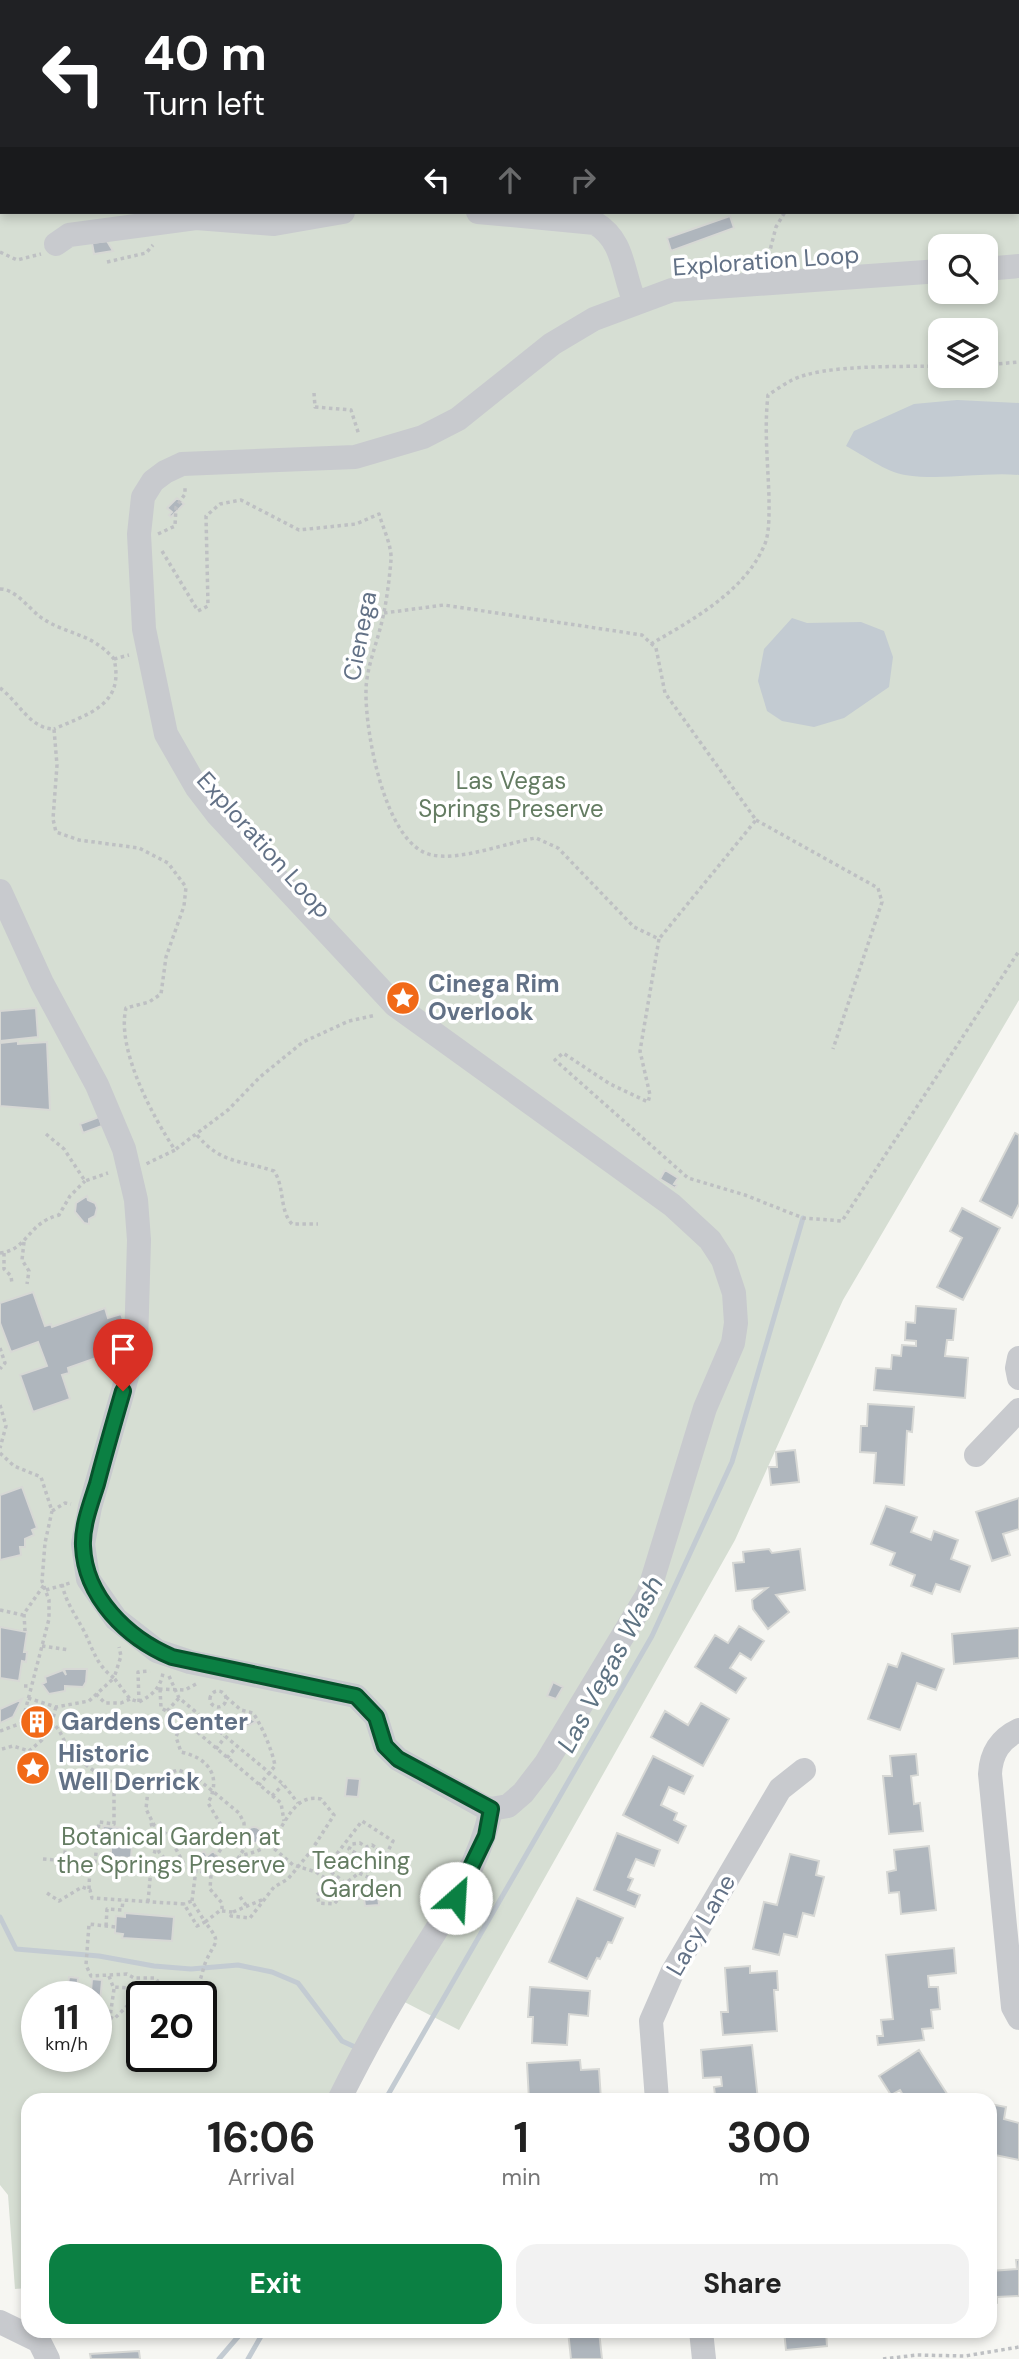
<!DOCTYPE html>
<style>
body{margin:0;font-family:"DM Sans",sans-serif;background:#f2f2f2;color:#222;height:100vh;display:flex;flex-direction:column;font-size:26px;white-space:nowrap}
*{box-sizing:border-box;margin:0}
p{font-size:23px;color:#767676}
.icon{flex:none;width:38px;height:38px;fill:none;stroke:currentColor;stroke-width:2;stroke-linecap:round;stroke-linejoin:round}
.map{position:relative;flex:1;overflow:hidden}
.drawer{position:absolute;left:21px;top:2093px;width:976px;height:245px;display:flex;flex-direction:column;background:#fff;border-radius:21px;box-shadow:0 4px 10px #0003}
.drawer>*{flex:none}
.top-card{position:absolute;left:0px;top:0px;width:1020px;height:214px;box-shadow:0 4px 10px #0003;background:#202124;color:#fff;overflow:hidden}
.fabs{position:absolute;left:928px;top:234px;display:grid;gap:14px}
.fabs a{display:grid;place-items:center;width:70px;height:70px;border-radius:14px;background:#fff;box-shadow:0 4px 10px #0003;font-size:35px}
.speed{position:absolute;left:21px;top:1981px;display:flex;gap:14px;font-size:35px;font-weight:700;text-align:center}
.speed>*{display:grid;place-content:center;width:91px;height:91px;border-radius:50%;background:#fff;box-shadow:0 4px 10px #0003;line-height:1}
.speed small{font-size:18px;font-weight:400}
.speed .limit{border:4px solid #111;border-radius:10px;background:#fff;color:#111}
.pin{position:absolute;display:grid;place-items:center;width:60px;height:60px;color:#fff;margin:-72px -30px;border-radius:50% 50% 50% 0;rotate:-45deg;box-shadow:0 0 7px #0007}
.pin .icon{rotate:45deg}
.me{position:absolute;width:77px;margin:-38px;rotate:26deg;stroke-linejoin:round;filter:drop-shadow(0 0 5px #0008)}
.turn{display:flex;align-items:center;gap:24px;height:147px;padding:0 28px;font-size:32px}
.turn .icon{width:91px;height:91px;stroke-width:2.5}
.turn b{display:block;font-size:49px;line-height:60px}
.lanes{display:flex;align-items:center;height:66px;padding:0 28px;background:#0003;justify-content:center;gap:35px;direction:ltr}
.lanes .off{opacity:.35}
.eta{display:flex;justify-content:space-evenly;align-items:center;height:119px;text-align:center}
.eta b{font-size:42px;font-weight:700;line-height:49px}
.action{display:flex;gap:14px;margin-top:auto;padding:14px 28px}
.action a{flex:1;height:80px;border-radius:21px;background:#0b8043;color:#fff;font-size:28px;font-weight:700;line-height:80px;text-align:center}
.action a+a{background:#f2f2f2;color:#222}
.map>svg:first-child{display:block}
.green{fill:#d6ded3;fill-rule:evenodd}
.water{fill:#c3cbd2}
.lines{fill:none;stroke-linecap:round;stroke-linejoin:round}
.stream{stroke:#c3cbd2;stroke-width:5}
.building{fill:#afb6bd;stroke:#d7d8d5;stroke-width:2}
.path{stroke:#bec0c3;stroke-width:3.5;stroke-dasharray:3.5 3.5;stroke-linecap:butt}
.minor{stroke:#c8cace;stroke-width:24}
.route-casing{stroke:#07532c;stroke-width:18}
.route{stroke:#0b8043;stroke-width:12}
.labels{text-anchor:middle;stroke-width:7;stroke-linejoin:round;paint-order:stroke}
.street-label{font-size:24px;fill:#627186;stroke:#fff}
.park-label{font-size:24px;fill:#647c62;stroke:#fff}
.poi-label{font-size:24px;font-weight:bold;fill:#627186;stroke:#fff;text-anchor:start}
.water-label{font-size:26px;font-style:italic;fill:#5e7383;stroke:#fff}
</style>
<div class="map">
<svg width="1019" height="2359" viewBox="0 0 1019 2359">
<rect width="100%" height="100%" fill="#f6f6f2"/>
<!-- green -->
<path class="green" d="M 0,0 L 1019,0 L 1019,1000 L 843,1300 L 735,1540 L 459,2030 L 385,1992 L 326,2100 L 28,2100 L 28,2288 L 15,2289 L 8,2195 L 0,2185 ZM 2,2 L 1018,2 L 1018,212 L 2,212 ZM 940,247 L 985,247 L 985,292 L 940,292 ZM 940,331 L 985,331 L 985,376 L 940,376 ZM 37,1997 L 96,1997 L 96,2056 L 37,2056 ZM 142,1997 L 201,1997 L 201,2056 L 142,2056 Z"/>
<!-- water -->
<path class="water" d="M 957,400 L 1019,403 L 1019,475 C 981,472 943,481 905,475 C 886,472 863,455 846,446 L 854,431 L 914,404 Z
M 792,618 L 807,623 L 861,622 L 884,631 L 893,657 L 889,687 L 844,718 L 814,727 L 782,721 L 767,711 L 758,681 L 764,649 Z"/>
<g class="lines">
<!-- stream -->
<path class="stream" d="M 0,1917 L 16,1949 L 99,1956 L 154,1966 L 191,1969 L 238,1965 L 272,1972 L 298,1983 L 342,2041 L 355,2047
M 385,2100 L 652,1636 L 732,1462 L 803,1218
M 219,2359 L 243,2331
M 248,2359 L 264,2331"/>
</g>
<!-- building -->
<path class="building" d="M 730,216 L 734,228 L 671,251 L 667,238 Z
M 107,241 L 113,251 L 94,254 L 92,243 Z
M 177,498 L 184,504 L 171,517 L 169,515 L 172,512 L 167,508 Z
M 36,1008 L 38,1037 L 0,1041 L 0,1011 Z
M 18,1041 L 18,1044 L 47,1042 L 50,1110 L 0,1106 L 0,1043 Z
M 99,1117 L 102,1126 L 83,1133 L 80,1124 Z
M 1015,1133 L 1019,1135 L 1019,1204 L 1012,1218 L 980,1201 Z
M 665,1170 L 678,1178 L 674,1184 L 677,1185 L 675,1188 L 660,1179 Z
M 87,1196 L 88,1200 L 95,1203 L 97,1208 L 95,1216 L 89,1219 L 89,1224 L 84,1223 L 75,1212 L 76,1203 Z
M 962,1208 L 1000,1228 L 963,1300 L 937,1287 L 962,1238 L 950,1231 Z
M 33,1292 L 45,1326 L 51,1324 L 52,1327 L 105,1308 L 108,1318 L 121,1314 L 129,1336 L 115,1341 L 119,1350 L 68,1368 L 69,1373 L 62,1375 L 70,1399 L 33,1412 L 20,1375 L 47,1366 L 38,1342 L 11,1352 L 0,1323 L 0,1303 Z
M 916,1306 L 956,1309 L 953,1340 L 947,1340 L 945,1356 L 968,1358 L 965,1398 L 874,1390 L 876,1368 L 891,1369 L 892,1355 L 901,1356 L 902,1345 L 916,1346 L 916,1341 L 905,1340 L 906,1322 L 915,1323 Z
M 868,1404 L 914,1407 L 912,1432 L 907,1431 L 904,1485 L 874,1483 L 876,1453 L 860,1452 L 861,1426 L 867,1426 Z
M 795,1450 L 799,1482 L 771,1485 L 769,1467 L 777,1467 L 776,1452 Z
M 22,1487 L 37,1528 L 32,1530 L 34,1535 L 25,1539 L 25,1547 L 20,1547 L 21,1555 L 0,1560 L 0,1495 Z
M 1019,1498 L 1019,1529 L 1003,1534 L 1010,1555 L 992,1561 L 976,1512 Z
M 886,1506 L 917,1517 L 911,1532 L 931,1540 L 934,1531 L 958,1540 L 951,1559 L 970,1566 L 960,1592 L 936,1584 L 932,1594 L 911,1586 L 915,1575 L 890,1565 L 895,1553 L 871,1544 Z
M 769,1549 L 772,1553 L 800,1549 L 805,1590 L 776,1595 L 789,1612 L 768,1629 L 753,1609 L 752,1600 L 767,1588 L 736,1591 L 733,1563 L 744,1562 L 743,1552 Z
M 739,1626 L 764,1641 L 751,1660 L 740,1653 L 730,1668 L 746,1678 L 736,1693 L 695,1667 L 715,1635 L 728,1643 Z
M 0,1627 L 27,1632 L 24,1652 L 27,1652 L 26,1662 L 22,1661 L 19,1681 L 0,1678 Z
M 1019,1628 L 1019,1658 L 954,1664 L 952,1634 Z
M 902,1653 L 944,1669 L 936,1690 L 917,1683 L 900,1730 L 868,1719 L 888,1664 L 897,1667 Z
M 64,1669 L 87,1669 L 86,1682 L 83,1687 L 65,1686 L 65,1691 L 49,1694 L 42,1684 L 46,1682 L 45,1677 L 63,1670 L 66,1675 Z
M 553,1682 L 563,1687 L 556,1699 L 547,1696 Z
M 22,1699 L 13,1717 L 0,1723 L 0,1709 Z
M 701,1703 L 729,1719 L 703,1766 L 651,1737 L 665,1711 L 688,1725 Z
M 31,1713 L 48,1716 L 42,1730 L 28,1728 Z
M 244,1714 L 256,1722 L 248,1726 L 240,1724 L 238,1730 L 228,1732 L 230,1720 Z
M 916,1754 L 918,1775 L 911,1776 L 914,1804 L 920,1803 L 923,1831 L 889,1834 L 883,1776 L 892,1776 L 890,1756 Z
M 653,1756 L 693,1776 L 684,1794 L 669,1787 L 661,1805 L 677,1813 L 674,1820 L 686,1826 L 678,1843 L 623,1815 Z
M 347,1778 L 360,1779 L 358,1797 L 345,1796 Z
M 103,1826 L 133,1829 L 131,1858 L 111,1857 L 111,1846 L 101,1845 Z
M246 1835a8 8 0 1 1 16 0a8 8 0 1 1-16 0Z
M 617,1833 L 660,1850 L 654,1866 L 636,1859 L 628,1877 L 633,1879 L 628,1890 L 640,1895 L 635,1907 L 594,1890 Z
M 929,1846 L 936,1910 L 901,1914 L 899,1892 L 889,1893 L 887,1872 L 896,1870 L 894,1850 Z
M 204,1851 L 207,1856 L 213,1851 L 221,1861 L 212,1867 L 209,1864 L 202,1868 L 195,1858 Z
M 790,1854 L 819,1861 L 816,1875 L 824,1877 L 814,1916 L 803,1913 L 797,1937 L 784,1934 L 779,1955 L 753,1949 L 764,1902 L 777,1905 Z
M 392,1857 L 400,1862 L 395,1872 L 386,1867 Z
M 378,1896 L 379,1905 L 365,1906 L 364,1898 Z
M 577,1898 L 623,1918 L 612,1943 L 608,1942 L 600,1959 L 597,1958 L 587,1979 L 549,1962 Z
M 125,1913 L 174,1917 L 172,1941 L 122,1938 L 123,1934 L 115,1933 L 116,1916 L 125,1917 Z
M 954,1948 L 956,1973 L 928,1976 L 929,1987 L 938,1987 L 940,2009 L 931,2010 L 933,2028 L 922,2029 L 924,2040 L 878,2045 L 877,2036 L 883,2036 L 881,2020 L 893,2019 L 886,1955 Z
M 750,1966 L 750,1973 L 777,1971 L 778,1990 L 774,1990 L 777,2031 L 723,2035 L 721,2012 L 728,2012 L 725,1968 Z
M 69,1977 L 78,1978 L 77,1991 L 91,1992 L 92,1979 L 102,1980 L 100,2003 L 96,2003 L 96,1997 L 54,1996 L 55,1984 L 68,1985 Z
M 530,1987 L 590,1991 L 588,2016 L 569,2014 L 567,2045 L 532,2043 L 533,2017 L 528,2017 Z
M 752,2045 L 758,2100 L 698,2100 L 697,2096 L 715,2095 L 714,2087 L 722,2086 L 721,2077 L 703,2078 L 701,2050 Z
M 919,2050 L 951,2100 L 906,2100 L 900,2090 L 891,2095 L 879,2076 Z
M 580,2060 L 581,2070 L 599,2069 L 601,2100 L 529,2100 L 527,2063 Z
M 990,2104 L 1006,2107 L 1004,2119 L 1019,2123 L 1019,2160 L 990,2154 Z
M 1016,2260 L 1019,2260 L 1019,2296 L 997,2297 L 997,2303 L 990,2304 L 990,2271 L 1017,2269 Z
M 568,2331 L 599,2331 L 602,2359 L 571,2359 Z
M 784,2331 L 826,2331 L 827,2346 L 786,2350 Z
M 139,2351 L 140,2359 L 91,2359 L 90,2354 Z"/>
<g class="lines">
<!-- path -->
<path class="path" d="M 0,252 L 17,260 L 41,254
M 107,262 L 146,253 L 153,245
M 767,262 L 776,227 L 785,212
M 985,365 L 1019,362
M 314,393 L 315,407 L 351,410 L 359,435
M 158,534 L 175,526 L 176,507 L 185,494 L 185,485
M 162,551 L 198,611 L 208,606 L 206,516 L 220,504 L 241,500 L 299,530 L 356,524 L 379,514 C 383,528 392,546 391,560 C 389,583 386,607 380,629 C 375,648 366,671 366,691 C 365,731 385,846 432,855 C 460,861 506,843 536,838 L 558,848 L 634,927 L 659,939
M 0,589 C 15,589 28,607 39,616 C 64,635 90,631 114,659 C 125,705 88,714 54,729
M 384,613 L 444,605 L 642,635 L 656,648 L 665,693 L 756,820 L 659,939
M 651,644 C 692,620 744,592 764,546 C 770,534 769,511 769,498 C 768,463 764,430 768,395 C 776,390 784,384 792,380 C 824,364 902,367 940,366
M 114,659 L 129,655
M 0,688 C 18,701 30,729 54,729 L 57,765 L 53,819 L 56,832 L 79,840 L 139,848 L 168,863 L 186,887 L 184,906 L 166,957 L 161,994 L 149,1002 L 126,1008 C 116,1049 153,1117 175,1150 L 146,1164
M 756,820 L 878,888 L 882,902 L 833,1049
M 659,939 L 640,1051 L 650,1095 L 648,1102 L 610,1084 L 563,1053 L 555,1060 L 688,1178 L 745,1195 L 803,1218 L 842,1221 L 1019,951
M 46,1134 L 64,1149 L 85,1181 L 108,1173
M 197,1135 C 221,1164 241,1160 274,1171 C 285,1187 279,1210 292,1224 L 318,1224
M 176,1149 L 228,1110 L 260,1077 L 303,1042 L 349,1021 L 376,1015
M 24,1242 L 22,1260 L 29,1271 L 27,1284
M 0,1253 C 28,1250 27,1223 59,1215 L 70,1196 L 85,1181
M 4,1253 L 4,1269 L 11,1276 L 12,1284
M 0,1348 L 5,1363 L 0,1369
M 0,1405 L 6,1426 L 0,1448
M 0,1453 L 14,1466 L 41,1477 L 52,1511 L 65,1503 L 71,1504
M 62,1584 C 66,1603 75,1614 84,1631 C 93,1649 96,1665 114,1678 L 121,1656 L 119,1647
M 46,1590 L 70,1583
M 0,1610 L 23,1615 L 44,1585
M 24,1614 L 25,1631
M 42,1646 L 69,1650
M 169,1676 L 179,1698 L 283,1784 L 298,1803
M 24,1686 L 31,1686
M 159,1689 L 185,1690 L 196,1684
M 160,1689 L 161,1708 L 183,1720 L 281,1803 L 284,1821
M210 1699a8 8 0 1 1 16 0a8 8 0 1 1-16 0Z
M 96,1694 L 105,1703 L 121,1703 L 130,1699
M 226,1697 L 241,1710 L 253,1713 C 261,1724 273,1752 275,1766 L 259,1785
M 28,1698 L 56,1707 L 89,1701 L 114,1678 L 130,1699 L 139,1702 C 152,1695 160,1689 163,1673
M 139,1702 L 138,1672 L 150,1671
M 56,1707 L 52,1722 C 63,1733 62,1740 70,1749 C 83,1764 109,1786 130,1787 C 137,1788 145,1784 151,1782
M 167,1711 L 179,1698
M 183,1720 L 176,1737 L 181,1752 C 209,1758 222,1777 208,1803 L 221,1825 L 221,1849 L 205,1873
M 185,1722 L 195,1710
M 0,1731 L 22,1723 L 49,1619 L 49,1600 L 42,1581 L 45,1543 L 52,1511
M 2,1749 L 13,1746 L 29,1751 L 42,1740 L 52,1722
M 216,1749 L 225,1737
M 227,1758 L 236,1747
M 272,1796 L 283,1785
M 151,1823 L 159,1852 L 165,1859 L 205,1873
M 269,1844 L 293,1865 L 316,1872 L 332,1883 L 317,1895 L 319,1903 L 334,1904 L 345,1892 C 356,1902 361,1897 374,1894 L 382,1898
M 359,1855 L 372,1858 L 378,1849 L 372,1845 L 366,1847 L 360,1843 L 352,1844 L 349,1849 L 359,1855 L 359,1864 L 368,1868 L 364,1875
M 43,1859 L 151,1868
M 64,1861 L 66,1845 L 62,1840 L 63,1837 L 69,1836 L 71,1842 L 66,1845
M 95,1863 L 99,1822 L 114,1824 L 114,1783
M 184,1864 L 169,1836 L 154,1825 L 146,1809 L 148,1790 L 163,1775 L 178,1770 L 193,1775 L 239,1813 L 244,1823 L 245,1846
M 345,1883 L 326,1868 L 362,1821 L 393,1841 L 379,1869 L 368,1868
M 89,1889 L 90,1863
M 344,1892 L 342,1886 L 359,1873 L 372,1879 L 374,1894
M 47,1893 L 59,1901 L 82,1887 L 90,1890 L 92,1898 L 184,1904 L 197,1926 L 205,1922 L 192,1901 L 184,1904
M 240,1897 L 246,1905
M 192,1901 L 196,1869
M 148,1902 L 151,1868 L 156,1846
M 222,1911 L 233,1912 L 231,1916 L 250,1918 L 274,1887 L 288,1879 L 311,1851 L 334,1815 L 321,1799 C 290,1793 286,1830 266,1846 C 258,1852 250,1853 240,1856
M 233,1912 L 264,1899
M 106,1926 L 107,1909 L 122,1910 L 123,1900
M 115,1927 L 89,1924 L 86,1965 L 91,1976 L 127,1974 L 134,1978 L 155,1978 L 160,1984 L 199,1983 C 202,1976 203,1968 206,1961 C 216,1939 222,1944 205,1922 L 222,1909 L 222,1903 L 210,1889 L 211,1875 L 237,1860 L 249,1841
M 109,1976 L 114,1989 L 110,2017 L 114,2019 L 134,1999 L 130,1988 L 113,1987
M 151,1997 L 160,1984
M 134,1999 L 142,2004
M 883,2359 L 917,2355 L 965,2356 L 1019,2347"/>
<!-- minor -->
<path class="minor" d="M 478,212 L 595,223 C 625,241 622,273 635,302
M 56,244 L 69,235 L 196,218 L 274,224 L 343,212
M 985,269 L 1019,266
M 0,891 L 42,983 L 97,1085 L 124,1149 L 136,1200 L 139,1240 L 136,1345 L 90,1507 L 83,1544 L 88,1579 L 116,1619 L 157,1651 L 190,1662 L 356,1696 L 376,1717 L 385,1746 L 398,1759 L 484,1807 L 491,1809 L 508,1806 L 523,1793 L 546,1763 L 648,1594 L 705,1408 L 733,1343 L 736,1323 L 734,1293 L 723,1260 L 710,1240 L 672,1205 L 395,1005 L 217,814 L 197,788 L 166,734 L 144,629 L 139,534 L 143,497 L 153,481 L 165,472 L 182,464 L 355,457 L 423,437 L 458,419 L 552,344 L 594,319 L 672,290 L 940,271
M 1019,1358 L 1017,1368 L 1019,1378
M 976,1455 L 1019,1410
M 1019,1730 C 1000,1739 991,1753 990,1774 L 1013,2007 L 1019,2018
M 339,2100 C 360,2058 382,2017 407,1977 C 439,1924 479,1870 491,1809
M 657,2100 L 651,2021 L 672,1973 L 780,1789 L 804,1770
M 0,2322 L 39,2341 L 48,2359
M 701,2331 L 704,2359"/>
</g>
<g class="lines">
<!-- route casing -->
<g class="route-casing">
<path id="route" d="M 123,1391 C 114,1422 105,1453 97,1484 C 91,1503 82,1526 83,1546 C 85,1597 127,1638 172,1657 L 356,1696 L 376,1717 L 385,1746 L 398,1759 L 491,1809 L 486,1836 L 456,1898"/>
</g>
<!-- route -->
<use href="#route" class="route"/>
</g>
<!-- icons -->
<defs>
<g id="sight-disc" transform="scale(1.75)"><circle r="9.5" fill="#f16917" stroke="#fff"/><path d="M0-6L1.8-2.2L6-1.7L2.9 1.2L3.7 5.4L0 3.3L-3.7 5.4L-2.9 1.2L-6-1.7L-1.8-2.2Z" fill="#fff"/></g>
<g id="building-disc" transform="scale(1.75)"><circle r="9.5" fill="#f16917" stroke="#fff"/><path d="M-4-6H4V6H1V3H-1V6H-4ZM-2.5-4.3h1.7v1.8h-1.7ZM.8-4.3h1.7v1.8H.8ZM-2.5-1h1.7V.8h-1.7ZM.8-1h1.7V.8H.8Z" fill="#fff"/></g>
</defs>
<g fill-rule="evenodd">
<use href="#sight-disc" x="403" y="998"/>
<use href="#building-disc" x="37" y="1722"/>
<use href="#sight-disc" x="33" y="1768"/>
</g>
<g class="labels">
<!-- street labels -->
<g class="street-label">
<text transform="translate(766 261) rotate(-4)" y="8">Exploration Loop</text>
<text transform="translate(360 636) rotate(-79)" y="8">Cienega</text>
<text transform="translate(264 845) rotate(48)" y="8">Exploration Loop</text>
<text transform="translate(701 1925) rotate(-60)" y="8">Lacy Lane</text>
</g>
<!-- park labels -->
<g class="park-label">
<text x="511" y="789">Las Vegas<tspan x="511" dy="28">Springs Preserve</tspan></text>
<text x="171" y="1845">Botanical Garden at<tspan x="171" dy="28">the Springs Preserve</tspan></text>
<text x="361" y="1869">Teaching<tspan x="361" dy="28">Garden</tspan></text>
</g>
<!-- poi labels -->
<g class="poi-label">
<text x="428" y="992">Cinega Rim<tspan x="428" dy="28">Overlook</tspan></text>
<text x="61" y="1730">Gardens Center</text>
<text x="58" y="1762">Historic<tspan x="58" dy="28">Well Derrick</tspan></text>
</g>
<!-- water labels -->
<g class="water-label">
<text transform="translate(610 1664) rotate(-62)" y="9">Las Vegas Wash</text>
</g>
</g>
</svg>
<div class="fabs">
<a><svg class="icon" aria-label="search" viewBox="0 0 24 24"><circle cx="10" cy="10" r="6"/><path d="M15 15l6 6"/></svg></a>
<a><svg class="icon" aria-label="layers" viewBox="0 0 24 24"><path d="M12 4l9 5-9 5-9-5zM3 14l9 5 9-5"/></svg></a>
</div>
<div class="speed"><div>11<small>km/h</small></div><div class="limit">20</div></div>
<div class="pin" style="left:123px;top:1391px;background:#d93025"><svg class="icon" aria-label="arrive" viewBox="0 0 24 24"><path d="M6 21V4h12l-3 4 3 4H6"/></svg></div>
<svg class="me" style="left:456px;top:1898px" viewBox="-20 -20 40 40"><circle r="19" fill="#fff"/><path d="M0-13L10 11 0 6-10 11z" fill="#0b8043"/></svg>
<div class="top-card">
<div class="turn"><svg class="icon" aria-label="left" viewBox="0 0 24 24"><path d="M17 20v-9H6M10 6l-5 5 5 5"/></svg><div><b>40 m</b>Turn left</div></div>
<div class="lanes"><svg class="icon" aria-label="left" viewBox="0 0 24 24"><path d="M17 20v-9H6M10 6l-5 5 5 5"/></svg><svg class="icon off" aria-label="ahead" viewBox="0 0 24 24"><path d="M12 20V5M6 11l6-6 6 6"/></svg><svg class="icon off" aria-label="right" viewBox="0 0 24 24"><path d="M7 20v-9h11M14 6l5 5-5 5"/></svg></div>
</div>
<section class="drawer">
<div class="eta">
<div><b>16:06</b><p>Arrival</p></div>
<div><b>1</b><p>min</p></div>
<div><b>300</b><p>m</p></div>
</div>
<div class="action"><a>Exit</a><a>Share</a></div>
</section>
</div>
